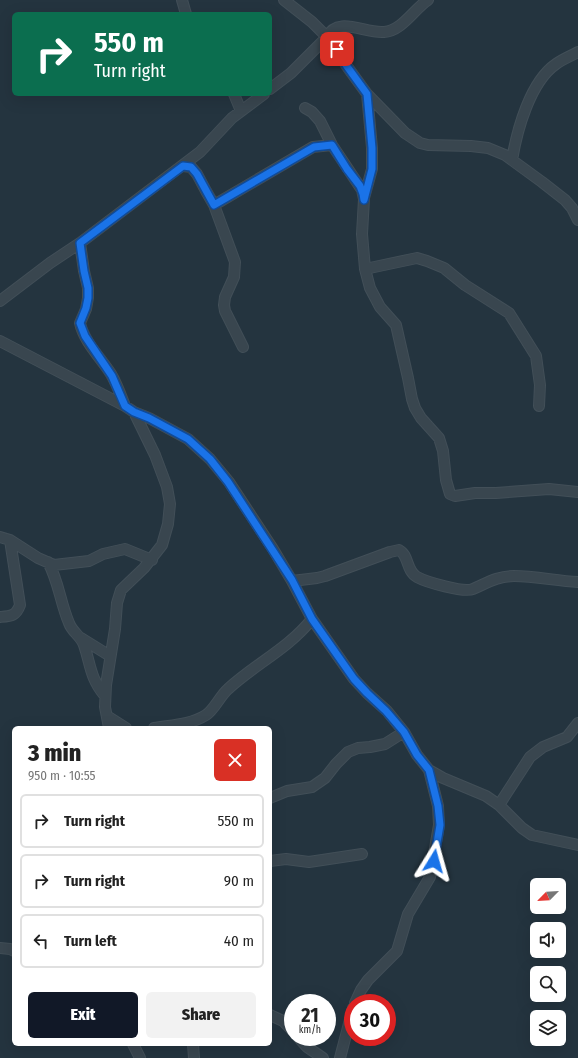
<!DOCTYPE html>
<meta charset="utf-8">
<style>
body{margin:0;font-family:"Fira Sans Condensed",sans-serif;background:#f2f2f2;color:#222;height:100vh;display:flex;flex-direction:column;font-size:15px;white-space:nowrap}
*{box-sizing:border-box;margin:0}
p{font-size:13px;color:#767676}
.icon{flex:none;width:22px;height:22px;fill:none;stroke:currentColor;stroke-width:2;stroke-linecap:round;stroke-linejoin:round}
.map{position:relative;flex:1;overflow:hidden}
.drawer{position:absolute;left:12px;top:726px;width:260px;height:320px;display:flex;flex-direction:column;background:#fff;border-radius:6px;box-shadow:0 4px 16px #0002}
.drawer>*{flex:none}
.hud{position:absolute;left:12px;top:12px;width:260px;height:84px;border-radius:6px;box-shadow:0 4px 16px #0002;background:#0b6e4f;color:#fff;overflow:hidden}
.needle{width:26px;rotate:246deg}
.fabs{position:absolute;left:530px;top:878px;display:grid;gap:8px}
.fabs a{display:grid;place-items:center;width:36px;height:36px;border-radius:6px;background:#fff;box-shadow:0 4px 16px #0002;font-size:20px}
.speed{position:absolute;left:284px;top:994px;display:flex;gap:8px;font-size:20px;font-weight:700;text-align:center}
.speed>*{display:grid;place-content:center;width:52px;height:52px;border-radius:50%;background:#fff;box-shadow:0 4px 16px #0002;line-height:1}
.speed small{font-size:10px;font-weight:400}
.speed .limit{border:6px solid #d22;background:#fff;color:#111}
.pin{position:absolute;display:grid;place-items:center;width:34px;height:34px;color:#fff;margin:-17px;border-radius:8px;box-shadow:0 2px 6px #0006}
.me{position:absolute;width:44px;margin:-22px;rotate:8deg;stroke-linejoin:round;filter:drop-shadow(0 0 3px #0008)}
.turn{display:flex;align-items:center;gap:14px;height:84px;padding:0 16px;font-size:18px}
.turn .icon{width:52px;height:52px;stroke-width:2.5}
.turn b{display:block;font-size:28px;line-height:34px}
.round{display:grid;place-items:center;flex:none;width:42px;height:42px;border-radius:6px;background:#f2f2f2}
.headline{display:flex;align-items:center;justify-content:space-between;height:68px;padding:0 16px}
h1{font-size:24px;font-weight:800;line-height:30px}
.primary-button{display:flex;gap:8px;margin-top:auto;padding:8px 16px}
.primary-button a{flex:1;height:46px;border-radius:6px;background:#111827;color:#fff;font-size:16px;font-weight:800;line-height:46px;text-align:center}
.primary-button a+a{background:#f2f2f2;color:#222}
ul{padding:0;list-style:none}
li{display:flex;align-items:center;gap:12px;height:54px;margin:0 8px 6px;padding:0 8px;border:2px solid #e0e0e0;border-radius:6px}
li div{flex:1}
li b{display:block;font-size:15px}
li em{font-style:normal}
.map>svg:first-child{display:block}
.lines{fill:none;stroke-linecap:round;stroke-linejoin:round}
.street-casing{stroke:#424f58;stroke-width:12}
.street{stroke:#39464f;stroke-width:10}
.route-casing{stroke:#114b97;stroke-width:10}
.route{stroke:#1a73e8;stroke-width:7}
</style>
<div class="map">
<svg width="578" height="1058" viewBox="0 0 578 1058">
<rect width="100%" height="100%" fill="#24343f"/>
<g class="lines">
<!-- street casing -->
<g class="street-casing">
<path id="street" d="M 182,0 L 186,14
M 284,0 L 312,22 L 327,37 L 337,49 L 346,65 L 367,94 L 405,133 L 420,143 L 428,145 L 471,146 L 488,148 L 505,155 L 542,182 L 565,200 L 572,208 L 578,220
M 270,89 L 291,73 L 327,37 C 338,15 365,34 384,32 C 402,31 414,9 428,0
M 234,94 L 241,111
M 305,108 L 312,112 L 320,121 L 332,145 L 362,190 L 364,199 L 362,234 L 365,269 L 370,288 L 380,307 L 396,325 L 408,378 L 412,399 L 415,408 L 421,418 L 439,438 L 443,451 L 446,480 L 450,494 L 455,496 L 475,493 L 496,493 L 549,489 L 578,492
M 512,160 C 517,130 530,82 556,64 C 563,59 571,56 578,52
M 183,166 L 191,167 L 197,174 L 206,191 L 214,205 L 235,262 L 234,277 L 225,297 L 224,305 L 225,311 L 243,347
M 364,198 L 372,169 L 372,148 L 367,94
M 214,205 L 313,147 L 332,145
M 80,243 L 84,271 L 88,288 L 88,298 L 86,309 L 80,323 C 84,342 101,358 111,374 C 117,384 121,396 125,406
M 365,269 L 417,258 L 427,261 L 444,268 L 465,285 L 509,313 L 536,356 L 540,385 L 539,406
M 0,301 L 50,263 L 80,243 L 200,152 L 232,118 L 264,94
M 0,341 L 125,406 L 134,412 L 149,418 L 188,439 L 210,459 L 229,482 L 273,549 L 292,581 L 312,619 L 354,679 L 367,693 L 387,711 L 404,732 L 417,755 L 429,770 L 443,778 L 486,796 L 499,805 L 522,828 L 532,835 L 578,845
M 0,537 L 10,540 L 38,558 L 54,565 L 89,561 L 103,554 L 125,549 L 152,560
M 48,562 C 59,582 60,602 69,623 C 72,632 81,636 84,645 C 91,666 90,678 105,696
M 292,581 L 317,578 L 325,576 L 390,552 L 399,550 C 409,555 406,571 417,577 C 426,582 464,593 473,589 C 487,583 498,576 514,576 C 535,576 557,581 578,582
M 0,617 C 11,616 16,616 20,605 L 10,540
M 81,638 L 110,656
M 107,716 L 126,728
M 109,728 L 105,707 L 106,685 L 115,629 L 117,603 L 121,590 L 144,568 L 162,545 L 168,524 L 170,504 L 167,487 L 155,455 L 134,412
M 154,728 C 172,725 190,725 206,715 C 214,710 220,696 228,689 C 255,664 288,649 312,619
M 270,798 L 287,791 L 312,787 L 325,778 L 336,764 L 348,752 L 358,748 L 370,747 L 385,744 L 404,732
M 499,805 L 530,757 L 543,747 L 567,737 L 578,723
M 270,861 L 286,859 L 309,862 L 362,854
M 0,948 L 10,949 L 14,951
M 355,1003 L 361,990 L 368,980 L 397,951 L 408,914 L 430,877 L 439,825 L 438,806 L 429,770
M 270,1015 L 283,1021 L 293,1031
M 298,1037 L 307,1047 L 323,1058
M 133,1044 L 140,1058
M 193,1044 L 194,1058
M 340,1058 L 353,1008"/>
</g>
<!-- street -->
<use href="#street" class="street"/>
</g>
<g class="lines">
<!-- route casing -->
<g class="route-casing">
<path id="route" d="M 337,49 L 346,65 L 367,94 L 372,148 L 372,169 L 364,200 L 363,194 L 360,186 L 347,169 L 332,145 L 314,147 L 214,205 L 197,174 L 191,167 L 183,166 L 80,243 L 84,271 L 88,288 L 88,298 L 86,308 L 80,323 L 85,336 L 112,376 L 125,406 L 134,412 L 149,418 L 188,439 L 210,459 L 228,482 L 292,580 L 312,619 L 354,679 L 367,693 L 386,711 L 404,732 L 417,755 L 429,770 L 438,806 L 440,825 L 434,861"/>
</g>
<!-- route -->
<use href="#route" class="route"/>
</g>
</svg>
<div class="fabs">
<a><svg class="needle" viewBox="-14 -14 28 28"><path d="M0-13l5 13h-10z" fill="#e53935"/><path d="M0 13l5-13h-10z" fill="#767676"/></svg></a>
<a><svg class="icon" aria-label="sound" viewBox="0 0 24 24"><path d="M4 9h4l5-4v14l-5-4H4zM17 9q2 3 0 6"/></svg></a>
<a><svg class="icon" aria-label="search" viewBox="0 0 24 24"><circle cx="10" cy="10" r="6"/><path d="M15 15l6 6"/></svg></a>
<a><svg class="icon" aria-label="layers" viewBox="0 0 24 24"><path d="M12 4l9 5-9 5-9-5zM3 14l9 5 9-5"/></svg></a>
</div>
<div class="speed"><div>21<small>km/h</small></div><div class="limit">30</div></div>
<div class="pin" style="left:337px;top:49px;background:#d93025"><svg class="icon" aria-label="arrive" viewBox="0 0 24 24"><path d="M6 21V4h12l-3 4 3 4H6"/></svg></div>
<svg class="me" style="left:434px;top:861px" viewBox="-20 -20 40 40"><path d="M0-17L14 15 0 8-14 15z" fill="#1a73e8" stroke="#fff" stroke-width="4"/></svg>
<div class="hud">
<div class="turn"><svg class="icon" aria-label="right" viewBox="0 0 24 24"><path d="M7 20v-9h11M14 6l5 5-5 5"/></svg><div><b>550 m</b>Turn right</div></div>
</div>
<section class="drawer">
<div class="headline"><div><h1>3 min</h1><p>950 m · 10:55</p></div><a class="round" style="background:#d93025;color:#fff"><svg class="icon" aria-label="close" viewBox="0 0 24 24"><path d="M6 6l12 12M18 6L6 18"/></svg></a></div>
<ul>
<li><svg class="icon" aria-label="right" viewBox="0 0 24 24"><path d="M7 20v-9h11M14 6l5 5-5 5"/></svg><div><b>Turn right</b></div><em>550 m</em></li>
<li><svg class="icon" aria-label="right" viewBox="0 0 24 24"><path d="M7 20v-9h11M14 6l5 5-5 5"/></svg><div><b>Turn right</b></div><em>90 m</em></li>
<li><svg class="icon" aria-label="left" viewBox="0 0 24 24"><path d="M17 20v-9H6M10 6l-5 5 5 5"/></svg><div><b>Turn left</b></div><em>40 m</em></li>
</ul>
<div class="primary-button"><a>Exit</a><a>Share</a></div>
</section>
</div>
